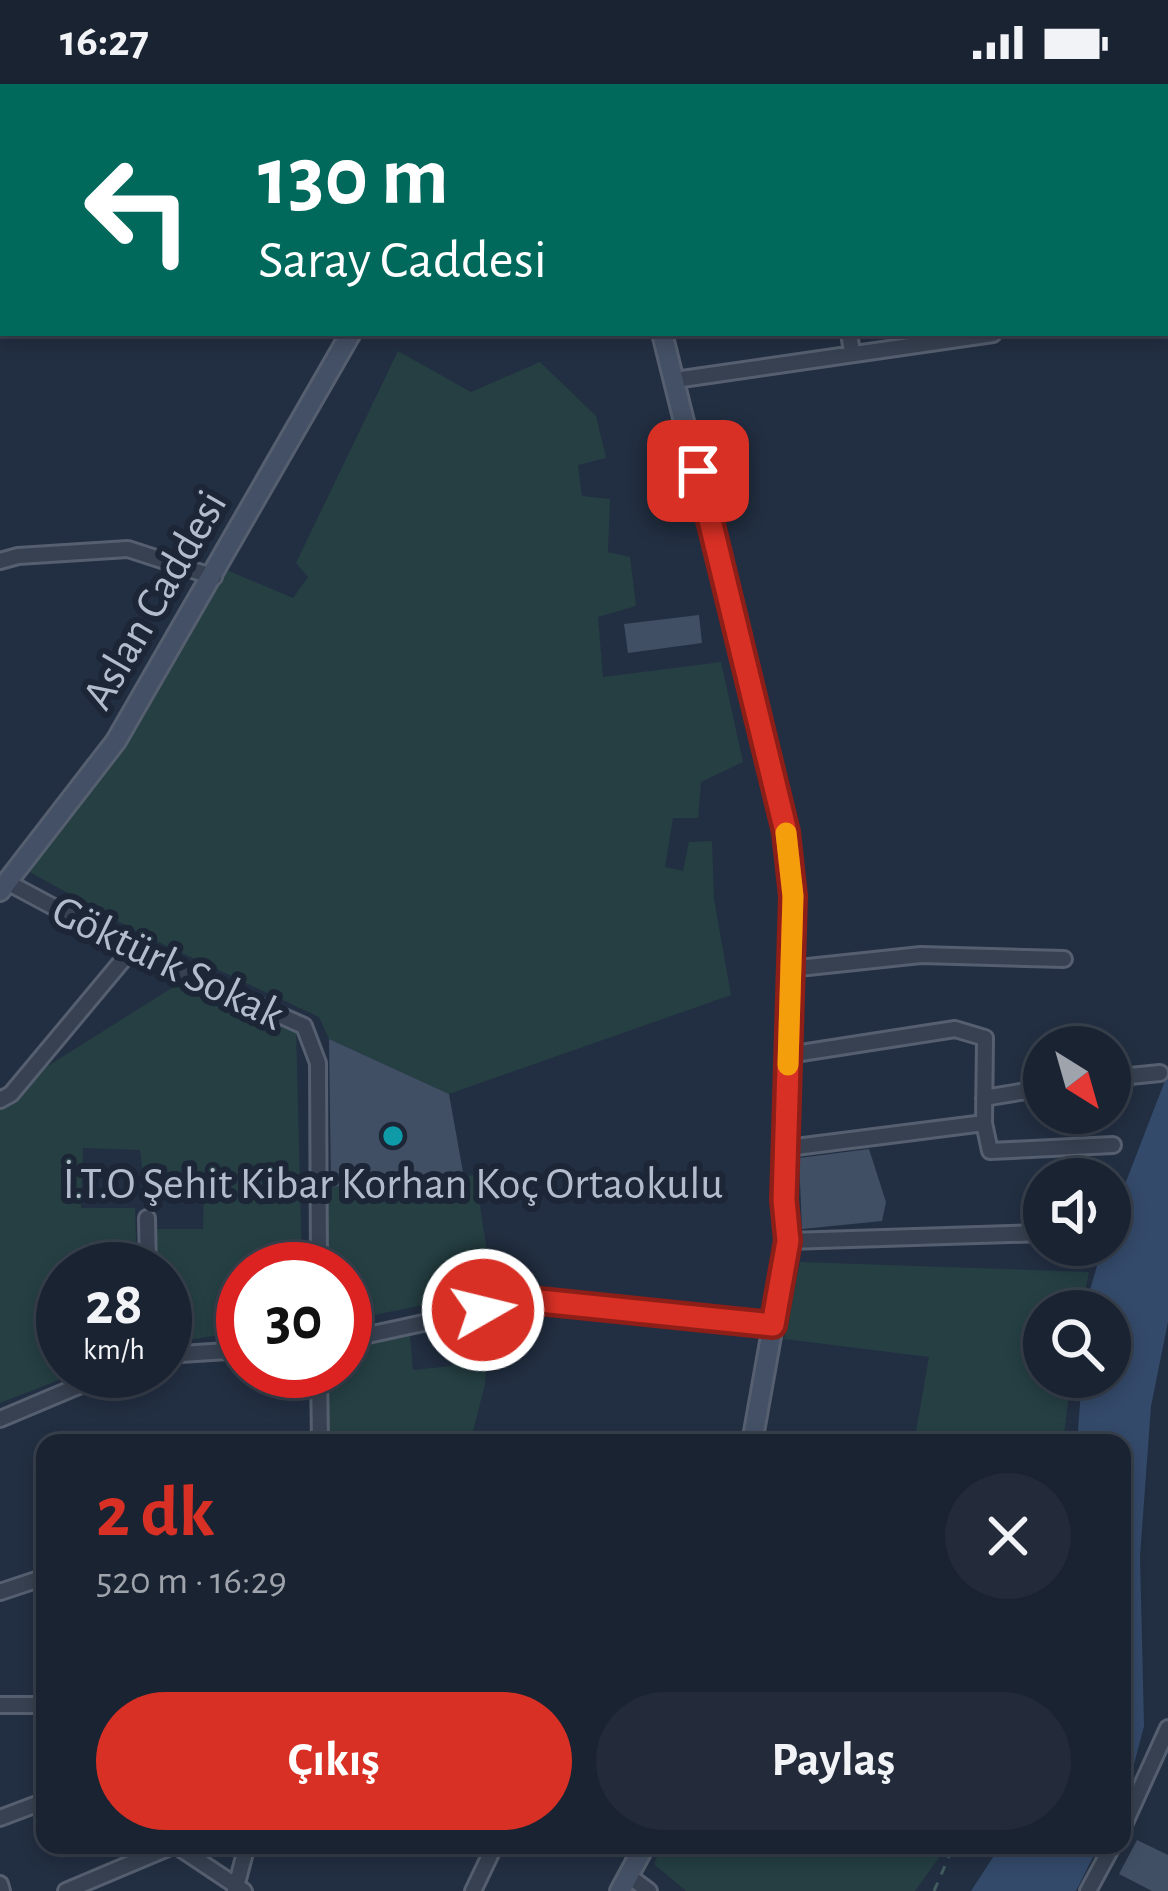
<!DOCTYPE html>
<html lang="tr">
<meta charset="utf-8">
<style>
body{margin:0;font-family:"Alegreya Sans",sans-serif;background:#232b3a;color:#f1f3f6;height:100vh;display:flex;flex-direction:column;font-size:45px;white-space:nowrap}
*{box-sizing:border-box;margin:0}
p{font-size:39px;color:#9fa4ac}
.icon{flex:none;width:66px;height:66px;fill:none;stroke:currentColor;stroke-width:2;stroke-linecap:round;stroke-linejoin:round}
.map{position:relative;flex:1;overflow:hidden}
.sheet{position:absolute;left:36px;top:1350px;width:1095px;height:420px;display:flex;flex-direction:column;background:#1a2332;border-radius:24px;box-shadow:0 6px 18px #0003,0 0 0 3px #38404d}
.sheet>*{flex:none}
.top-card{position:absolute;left:0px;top:0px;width:1170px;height:252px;box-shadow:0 6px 18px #0003,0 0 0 3px #38404d;background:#00695c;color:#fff;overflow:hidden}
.needle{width:78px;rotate:143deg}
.fabs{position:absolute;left:1023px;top:942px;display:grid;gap:24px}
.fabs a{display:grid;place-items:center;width:108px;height:108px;border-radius:50%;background:#1a2332;box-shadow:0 6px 18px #0003,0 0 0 3px #38404d;font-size:60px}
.speed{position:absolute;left:36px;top:1158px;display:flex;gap:24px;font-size:60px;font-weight:700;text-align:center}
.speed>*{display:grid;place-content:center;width:156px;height:156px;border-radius:50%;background:#1a2332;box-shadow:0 6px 18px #0003,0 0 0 3px #38404d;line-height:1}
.speed small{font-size:30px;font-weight:400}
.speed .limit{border:18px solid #d22;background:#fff;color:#111}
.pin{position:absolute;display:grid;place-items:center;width:102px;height:102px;color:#fff;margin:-51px;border-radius:24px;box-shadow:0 6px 18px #0006}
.me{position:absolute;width:132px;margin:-66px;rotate:82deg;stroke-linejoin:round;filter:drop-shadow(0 0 9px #0008)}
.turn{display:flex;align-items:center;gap:42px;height:252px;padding:0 60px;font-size:54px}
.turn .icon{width:156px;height:156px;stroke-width:2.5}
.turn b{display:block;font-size:84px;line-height:102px}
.round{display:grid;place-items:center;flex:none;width:126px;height:126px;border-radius:63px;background:#232b3a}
.overview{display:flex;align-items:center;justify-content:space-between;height:204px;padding:0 60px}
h1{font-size:72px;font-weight:700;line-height:90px;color:#d93025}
.cta{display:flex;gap:24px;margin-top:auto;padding:24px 60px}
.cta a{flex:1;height:138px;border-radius:72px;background:#d93025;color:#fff;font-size:48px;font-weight:700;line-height:138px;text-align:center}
.cta a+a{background:#232b3a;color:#f1f3f6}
.status{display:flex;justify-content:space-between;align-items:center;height:84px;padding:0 60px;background:#1a2332;direction:ltr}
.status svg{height:33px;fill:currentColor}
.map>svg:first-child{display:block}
.green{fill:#253f43}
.water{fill:#344a6a}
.building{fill:#414f64}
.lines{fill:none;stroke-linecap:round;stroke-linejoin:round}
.street-casing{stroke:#555f6f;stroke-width:20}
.secondary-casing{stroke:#555f6f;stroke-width:24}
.path{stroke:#435c60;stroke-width:3;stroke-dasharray:9 9;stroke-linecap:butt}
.street{stroke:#374151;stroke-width:14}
.secondary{stroke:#445065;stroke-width:18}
.route-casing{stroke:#8d1f18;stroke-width:30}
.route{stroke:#d93025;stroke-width:21}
.slow{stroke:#f59e0b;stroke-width:21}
.culture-dot{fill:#0f9aa8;stroke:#1c2636;stroke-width:4.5}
.labels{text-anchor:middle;stroke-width:12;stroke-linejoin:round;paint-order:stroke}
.street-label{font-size:45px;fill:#b3bccc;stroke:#1c2636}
.poi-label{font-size:45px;fill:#b3bccc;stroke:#1c2636}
</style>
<div class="status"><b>16:27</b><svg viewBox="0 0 49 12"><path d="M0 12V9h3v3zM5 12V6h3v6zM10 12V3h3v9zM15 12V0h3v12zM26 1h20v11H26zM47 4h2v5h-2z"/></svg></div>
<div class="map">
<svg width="1168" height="1807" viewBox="0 0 1168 1807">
<rect width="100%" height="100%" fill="#222f42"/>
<!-- green -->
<path class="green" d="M 398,267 L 471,308 L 540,278 L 596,332 L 606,374 L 578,381 L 582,412 L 610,415 L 608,468 L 630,473 L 636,522 L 598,533 L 603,593 L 721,578 L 743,678 L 701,698 L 698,734 L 673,734 L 665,783 L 683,787 L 689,758 L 712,757 L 714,815 L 731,911 L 449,1010 L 329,955 L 319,933 L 139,849 L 19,782 L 224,485 L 293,514 L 308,493 L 296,479 Z
M 183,897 L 296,942 L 302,1185 L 243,1185 L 243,1247 L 165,1260 L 165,1185 L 158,1185 L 157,1145 L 203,1145 L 204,1109 L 146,1119 L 140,1066 L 83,1064 L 81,1124 L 135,1124 L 137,1185 L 63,1185 L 63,1287 L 82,1287 L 0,1319 L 0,1012 Z
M 475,1091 L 492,1199 L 485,1300 L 470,1359 L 327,1359 L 329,1287 L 345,1287 L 345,1255 L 409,1242 L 413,1286 L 451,1282 L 458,1214 L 345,1237 L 345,1185 L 326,1185 L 326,1142 L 331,1103 Z
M 800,1178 L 1089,1188 L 1081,1227 L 1044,1227 L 1044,1293 L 1071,1293 L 1063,1359 L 914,1359 L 929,1273 L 784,1255 Z
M 662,1761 L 948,1761 L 915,1807 L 686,1807 L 654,1780 Z"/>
<!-- water -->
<path class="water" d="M 1168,989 L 1168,1238 L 1151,1322 L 1140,1472 L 1144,1642 L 1132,1688 L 1122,1711 L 1122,1359 L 1077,1359 L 1082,1293 L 1110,1293 L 1110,1227 L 1088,1227 L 1090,1206 L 1103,1161 L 1110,1161 L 1110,1139 Z
M 1001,1761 L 1099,1761 L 1076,1807 L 971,1807 Z"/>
<!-- building -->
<path class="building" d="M 699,531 L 702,559 L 628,569 L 624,540 Z
M 329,955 L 449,1010 L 464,1094 L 331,1103 Z
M 869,1065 L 886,1118 L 882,1137 L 802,1145 L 799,1074 Z
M 1137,1756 L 1168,1771 L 1168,1807 L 1152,1807 L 1119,1790 Z"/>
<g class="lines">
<!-- street casing -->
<g class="street-casing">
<path id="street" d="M 849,249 L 852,268
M 675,296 L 993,250
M 0,477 L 18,472 L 128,465 L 214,493
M 7,798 L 132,865 L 304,942 L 318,979 L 319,1185
M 789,885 L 921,871 L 1064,875
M 788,971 L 955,945 L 985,954 L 984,1039 L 990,1067 L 1113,1061
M 1110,994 L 1160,989
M 984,1014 L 1044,1004
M 0,1016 L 11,1010 L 132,865
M 788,1064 L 984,1039
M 147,1134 L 148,1185
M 788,1157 L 1044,1149
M 345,1256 L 529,1216 L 774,1241
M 165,1271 L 243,1266
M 319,1287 L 320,1359
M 0,1335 L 114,1287
M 0,1508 L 45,1493
M 0,1621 L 45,1621
M 0,1734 L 45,1717
M 1122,1745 L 1168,1644
M 624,1761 L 640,1772
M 629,1792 L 649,1807
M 0,1800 L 2,1807
M 66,1807 L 175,1761 L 244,1807
M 235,1807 L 247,1761
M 473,1807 L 495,1761
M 1088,1807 L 1113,1761"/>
</g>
<!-- secondary casing -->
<g class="secondary-casing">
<path id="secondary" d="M 594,0 L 595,3
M 662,249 L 786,748 L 793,812 L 784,1116 L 788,1157 L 752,1359
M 0,807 L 116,657 L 351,249
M 620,1807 L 645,1761"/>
</g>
<!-- path -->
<path class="path" d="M 934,1807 L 954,1761"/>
<!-- street -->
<use href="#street" class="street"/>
<!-- secondary -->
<use href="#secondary" class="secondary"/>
</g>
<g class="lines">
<!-- route casing -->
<g class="route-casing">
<path id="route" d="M 483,1226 L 530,1216 L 773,1241 L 788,1157 L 784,1116 L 793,812 L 786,748 L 698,387"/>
</g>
<!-- route -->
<use href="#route" class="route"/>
<!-- slow -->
<path class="slow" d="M 786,749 L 793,812 L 788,981"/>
</g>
<!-- markers -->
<circle class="culture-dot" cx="393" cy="1052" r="12"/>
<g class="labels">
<!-- street labels -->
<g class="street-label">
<text transform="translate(153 515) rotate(-60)" y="16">Aslan Caddesi</text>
<text transform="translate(169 877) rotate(26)" y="16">Göktürk Sokak</text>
</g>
<!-- poi labels -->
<g class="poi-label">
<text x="393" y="1114">İ.T.O Şehit Kibar Korhan Koç Ortaokulu</text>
</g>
</g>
</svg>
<div class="fabs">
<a><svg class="needle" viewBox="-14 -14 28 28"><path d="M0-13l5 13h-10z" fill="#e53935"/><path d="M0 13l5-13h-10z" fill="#9fa4ac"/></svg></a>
<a><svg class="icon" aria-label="sound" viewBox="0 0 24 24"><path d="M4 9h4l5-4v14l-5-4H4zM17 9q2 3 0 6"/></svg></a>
<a><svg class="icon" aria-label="search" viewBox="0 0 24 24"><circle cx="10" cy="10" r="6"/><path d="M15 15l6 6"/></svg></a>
</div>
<div class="speed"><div>28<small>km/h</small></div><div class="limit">30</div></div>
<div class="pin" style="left:698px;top:387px;background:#d93025"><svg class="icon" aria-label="arrive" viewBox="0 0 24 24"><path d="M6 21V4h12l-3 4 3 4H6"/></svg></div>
<svg class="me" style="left:483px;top:1226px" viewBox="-20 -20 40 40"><circle r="17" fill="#d93025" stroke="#fff" stroke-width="3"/><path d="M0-11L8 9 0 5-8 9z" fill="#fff"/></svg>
<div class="top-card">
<div class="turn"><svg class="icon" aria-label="left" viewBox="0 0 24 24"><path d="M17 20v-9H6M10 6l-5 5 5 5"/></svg><div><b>130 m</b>Saray Caddesi</div></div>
</div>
<section class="sheet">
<div class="overview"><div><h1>2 dk</h1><p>520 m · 16:29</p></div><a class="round"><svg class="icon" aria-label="close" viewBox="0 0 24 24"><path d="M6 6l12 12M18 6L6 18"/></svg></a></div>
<div class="cta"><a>Çıkış</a><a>Paylaş</a></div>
</section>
</div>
